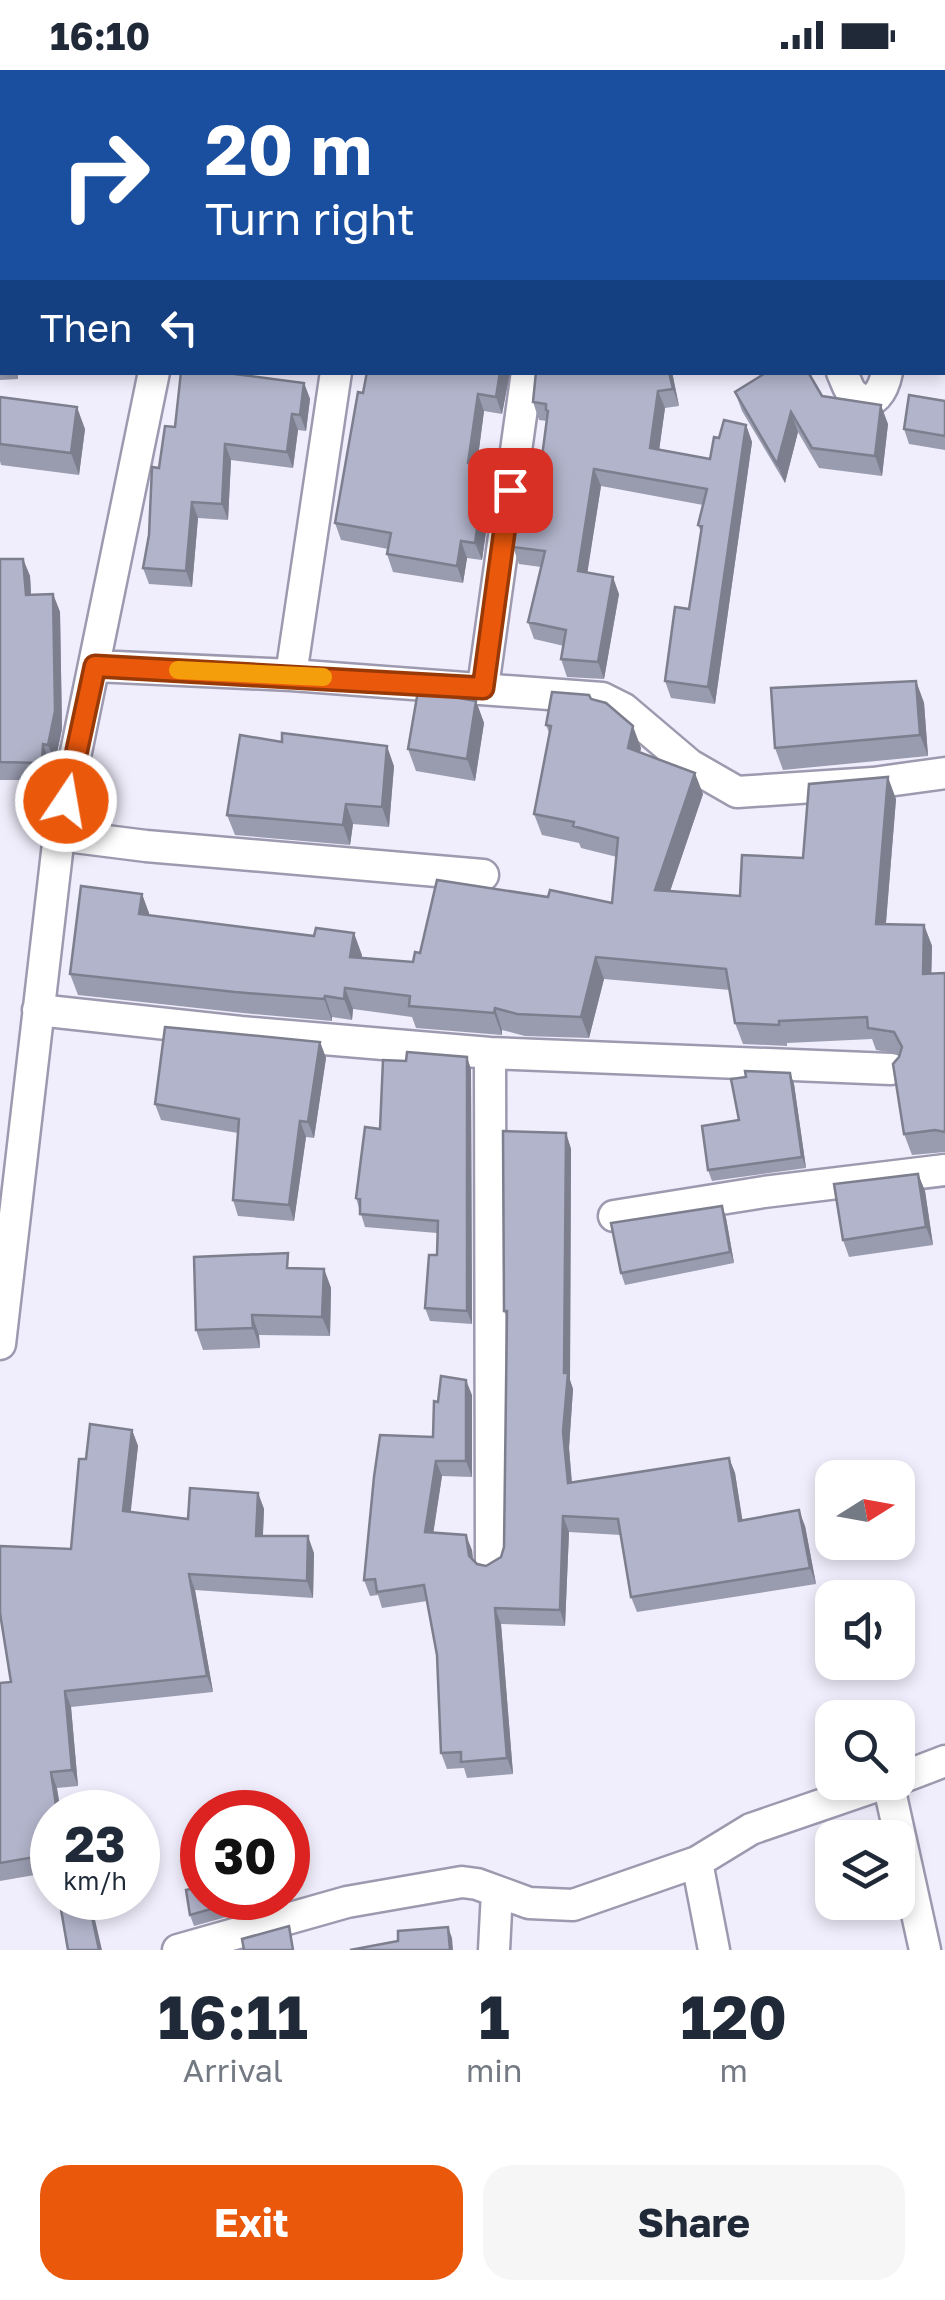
<!DOCTYPE html>
<style>
body{margin:0;font-family:"Golos Text",sans-serif;background:#f6f6f7;color:#1f2937;height:100vh;display:flex;flex-direction:column;font-size:38px;white-space:nowrap}
*{box-sizing:border-box;margin:0}
p{font-size:32px;color:#747a83}
.icon{flex:none;width:55px;height:55px;fill:none;stroke:currentColor;stroke-width:2;stroke-linecap:round;stroke-linejoin:round}
.map{position:relative;height:1880px;overflow:hidden}
.side{display:flex;flex-direction:column;background:#fff;flex:1}
.side>*{flex:none}
.banner{position:absolute;left:0px;top:0px;width:945px;height:305px;box-shadow:0 5px 15px #0003;background:#1a4fa0;color:#fff;overflow:hidden}
.needle{width:65px;rotate:79deg}
.fabs{position:absolute;left:815px;top:1390px;display:grid;gap:20px}
.fabs a{display:grid;place-items:center;width:100px;height:100px;border-radius:20px;background:#fff;box-shadow:0 5px 15px #0003;font-size:50px}
.speed{position:absolute;left:30px;top:1720px;display:flex;gap:20px;font-size:50px;font-weight:700;text-align:center}
.speed>*{display:grid;place-content:center;width:130px;height:130px;border-radius:50%;background:#fff;box-shadow:0 5px 15px #0003;line-height:1}
.speed small{font-size:25px;font-weight:400}
.speed .limit{border:15px solid #d22;background:#fff;color:#111}
.pin{position:absolute;display:grid;place-items:center;width:85px;height:85px;color:#fff;margin:-42px;border-radius:20px;box-shadow:0 5px 15px #0006}
.me{position:absolute;width:110px;margin:-55px;rotate:12deg;stroke-linejoin:round;filter:drop-shadow(0 0 8px #0008)}
.turn{display:flex;align-items:center;gap:35px;height:210px;padding:0 40px;font-size:45px}
.turn .icon{width:130px;height:130px;stroke-width:2.5}
.turn b{display:block;font-size:70px;line-height:85px}
.then{display:flex;align-items:center;height:95px;padding:0 40px;background:#0003;gap:20px;font-size:38px}
.eta{display:flex;justify-content:space-evenly;align-items:center;height:170px;text-align:center}
.eta b{font-size:60px;font-weight:700;line-height:70px}
.action{display:flex;gap:20px;margin-top:auto;padding:20px 40px}
.action a{flex:1;height:115px;border-radius:30px;background:#ea580c;color:#fff;font-size:40px;font-weight:700;line-height:115px;text-align:center}
.action a+a{background:#f6f6f7;color:#1f2937}
.status{display:flex;justify-content:space-between;align-items:center;height:70px;padding:0 50px;background:#fff;direction:ltr}
.status svg{height:28px;fill:currentColor}
.map>svg:first-child{display:block}
.lines{fill:none;stroke-linecap:round;stroke-linejoin:round}
.minor-casing{stroke:#9d99af;stroke-width:35}
.minor{stroke:#fff;stroke-width:30}
.wall{fill:#999baf}
.shaded-wall{fill:#7d7e8e}
.building{fill:#b2b4cb;stroke:#7d7e8e;stroke-width:2.5}
.route-casing{stroke:#983908;stroke-width:25}
.route{stroke:#ea580c;stroke-width:18}
.slow{stroke:#f59e0b;stroke-width:18}
</style>
<div class="status"><b>16:10</b><svg viewBox="0 0 49 12"><path d="M0 12V9h3v3zM5 12V6h3v6zM10 12V3h3v9zM15 12V0h3v12zM26 1h20v11H26zM47 4h2v5h-2z"/></svg></div>
<div class="map">
<svg width="945" height="1880" viewBox="0 0 945 1880">
<rect width="100%" height="100%" fill="#f0eefc"/>
<g class="lines">
<!-- minor casing -->
<g class="minor-casing">
<path id="minor" d="M 130,2 L 135,0
M 199,2 L 199,0
M 814,2 L 818,0
M 935,2 L 935,0
M 842,302 C 845,309 849,321 854,325 C 873,342 884,318 887,302
M 95,596 L 291,605 L 602,628 L 624,639 L 690,695 L 737,722 L 873,713 L 945,703
M 291,605 L 336,302
M 483,617 L 527,302
M 59,765 L 146,776 L 483,805
M 38,940 L 241,962 L 490,983 L 891,999
M 490,983 L 491,1493
M 614,1146 L 764,1122 L 945,1100
M 0,1274 L 59,765 L 154,302
M 898,1709 L 945,1691
M 888,1712 L 925,1880
M 697,1792 L 714,1880
M 178,1880 L 347,1832 L 462,1812 L 477,1814 L 529,1833 L 573,1835 L 697,1792 L 751,1759 L 888,1712
M 494,1880 L 497,1822"/>
</g>
<!-- minor -->
<use href="#minor" class="minor"/>
</g>
<!-- wall -->
<path class="wall" d="M 2,17 L 2,179 L 0,179 L 0,18 Z
M 942,85 L 945,85 L 945,163 L 942,162 Z
M 942,203 L 945,204 L 945,274 L 942,273 Z
M 0,228 L 2,228 L 2,302 L 18,302 L 18,309 L 0,310 Z
M 510,302 L 502,344 L 484,341 L 477,394 L 493,412 L 482,490 L 467,488 L 463,513 L 393,502 L 387,484 L 388,479 L 341,470 L 335,453 L 363,323 Z
M 536,302 L 672,302 L 679,336 L 665,338 L 659,380 L 710,389 L 719,368 L 746,355 L 752,372 L 715,634 L 671,628 L 665,611 L 689,539 L 701,462 L 698,455 L 703,435 L 601,416 L 587,502 L 619,524 L 604,609 L 567,607 L 561,589 L 564,576 L 534,569 L 528,552 L 541,497 L 519,494 L 513,477 L 540,402 L 547,351 L 539,350 L 533,332 Z
M 813,302 L 811,308 L 822,326 L 888,354 L 882,406 L 819,398 L 798,362 L 785,413 L 742,341 L 735,322 Z
M 304,313 L 310,329 L 306,361 L 298,360 L 293,398 L 231,390 L 228,450 L 198,448 L 192,517 L 149,514 L 143,498 L 159,398 L 175,357 Z
M 0,327 L 85,359 L 79,405 L 1,395 L 0,391 Z
M 945,331 L 945,380 L 909,374 L 904,359 Z
M 0,489 L 23,489 L 30,506 L 31,524 L 53,524 L 60,542 L 62,659 L 55,692 L 49,691 L 49,710 L 0,710 Z
M 916,611 L 924,633 L 928,686 L 783,700 L 775,678 Z
M 591,629 L 641,678 L 640,682 L 703,724 L 670,821 L 740,826 L 896,729 L 886,854 L 924,855 L 932,876 L 931,903 L 945,903 L 945,1082 L 912,1085 L 904,1064 L 900,984 L 876,980 L 872,969 L 787,973 L 787,976 L 743,974 L 735,953 L 730,920 L 604,909 L 589,968 L 525,966 L 502,960 L 502,965 L 416,958 L 412,947 L 353,939 L 352,950 L 332,947 L 332,951 L 243,943 L 78,925 L 70,904 L 142,824 L 150,846 L 362,885 L 361,888 L 413,892 L 420,883 L 548,827 L 612,833 L 617,787 L 581,778 L 579,773 L 542,765 L 534,744 L 550,665 L 546,655 Z
M 476,631 L 484,653 L 475,711 L 416,701 L 408,679 Z
M 394,696 L 389,757 L 353,754 L 350,775 L 235,765 L 227,745 Z
M 320,972 L 326,988 L 314,1068 L 306,1067 L 294,1151 L 238,1146 L 233,1130 L 238,1063 L 161,1050 L 155,1034 Z
M 467,987 L 471,1000 L 472,1254 L 430,1251 L 425,1238 L 437,1185 L 437,1163 L 365,1157 L 356,1128 L 406,991 Z
M 790,1003 L 794,1014 L 806,1098 L 712,1111 L 708,1100 Z
M 566,1063 L 571,1079 L 570,1310 L 573,1319 L 569,1378 L 572,1412 L 729,1388 L 735,1403 L 742,1450 L 805,1456 L 816,1514 L 637,1542 L 631,1527 L 621,1465 L 569,1462 L 565,1556 L 501,1554 L 513,1704 L 467,1708 L 464,1698 L 447,1699 L 441,1683 L 437,1585 L 427,1531 L 382,1538 L 378,1525 L 370,1526 L 364,1510 L 433,1367 L 438,1332 L 472,1325 L 472,1407 L 442,1406 L 433,1463 L 472,1480 L 473,1490 L 477,1494 L 486,1496 L 501,1487 L 504,1477 L 507,1249 L 504,1241 Z
M 918,1104 L 925,1121 L 933,1175 L 849,1187 L 843,1170 Z
M 722,1136 L 726,1148 L 734,1193 L 625,1215 L 621,1203 Z
M 324,1199 L 331,1218 L 330,1266 L 259,1265 L 260,1278 L 203,1280 L 196,1260 Z
M 132,1360 L 138,1376 L 130,1442 L 188,1449 L 258,1423 L 264,1439 L 263,1466 L 314,1483 L 313,1528 L 195,1520 L 213,1622 L 71,1637 L 78,1716 L 57,1718 L 52,1742 L 52,1802 L 0,1811 L 0,1613 L 11,1612 L 71,1479 L 86,1389 Z
M 202,1828 L 286,1828 L 287,1830 L 194,1856 L 190,1845 Z"/>
<!-- shaded-wall -->
<path class="shaded-wall" d="M 500,302 L 510,302 L 502,344 L 496,327 Z
M 669,302 L 672,302 L 679,336 L 673,319 Z
M 304,313 L 310,329 L 306,361 L 300,345 Z
M 658,321 L 665,338 L 657,395 L 650,378 Z
M 478,324 L 484,341 L 475,410 L 468,393 Z
M 881,335 L 888,354 L 882,406 L 875,386 Z
M 77,337 L 85,359 L 79,405 L 71,383 Z
M 791,342 L 798,362 L 785,413 L 777,394 Z
M 292,344 L 298,360 L 293,398 L 287,382 Z
M 746,355 L 752,372 L 715,634 L 708,617 Z
M 225,374 L 231,390 L 228,450 L 222,434 Z
M 486,395 L 493,412 L 482,490 L 475,473 Z
M 594,399 L 601,416 L 585,518 L 578,501 Z
M 192,432 L 198,448 L 192,517 L 186,501 Z
M 461,471 L 467,488 L 463,513 L 457,496 Z
M 23,489 L 30,506 L 32,542 L 26,525 Z
M 613,507 L 619,524 L 604,609 L 598,592 Z
M 53,524 L 60,542 L 62,659 L 55,692 L 48,675 Z
M 916,611 L 924,633 L 928,686 L 920,665 Z
M 476,631 L 484,653 L 475,711 L 467,689 Z
M 633,656 L 641,678 L 636,700 L 628,678 Z
M 43,674 L 49,691 L 49,710 L 42,693 Z
M 387,676 L 394,696 L 389,757 L 382,737 Z
M 695,703 L 703,724 L 663,842 L 655,820 Z
M 888,707 L 896,729 L 884,875 L 876,854 Z
M 346,734 L 353,754 L 350,775 L 343,755 Z
M 142,824 L 150,846 L 139,844 Z
M 924,855 L 932,876 L 931,925 L 923,904 Z
M 354,863 L 362,885 L 358,909 L 350,887 Z
M 596,887 L 604,909 L 589,968 L 581,947 Z
M 345,918 L 353,939 L 352,950 L 344,929 Z
M 325,926 L 332,947 L 332,951 L 324,929 Z
M 495,938 L 502,960 L 502,965 L 494,943 Z
M 320,972 L 326,988 L 314,1068 L 308,1052 Z
M 467,987 L 471,1000 L 472,1254 L 467,1241 Z
M 790,1003 L 794,1014 L 806,1098 L 802,1087 Z
M 300,1051 L 306,1067 L 294,1151 L 289,1135 Z
M 566,1063 L 571,1079 L 570,1310 L 573,1319 L 569,1378 L 573,1429 L 568,1413 L 563,1362 Z
M 918,1104 L 925,1121 L 933,1175 L 926,1157 Z
M 722,1136 L 726,1148 L 734,1193 L 730,1182 Z
M 324,1199 L 331,1218 L 330,1266 L 322,1247 Z
M 252,1245 L 259,1265 L 260,1278 L 253,1258 Z
M 466,1310 L 472,1325 L 472,1407 L 466,1391 Z
M 132,1360 L 138,1376 L 129,1458 L 123,1441 Z
M 729,1388 L 735,1403 L 745,1466 L 739,1451 Z
M 436,1391 L 442,1406 L 431,1478 L 425,1462 Z
M 258,1423 L 264,1439 L 262,1482 L 256,1466 Z
M 799,1440 L 805,1456 L 816,1514 L 810,1498 Z
M 563,1446 L 569,1462 L 565,1556 L 560,1540 Z
M 466,1465 L 472,1480 L 474,1502 L 469,1486 Z
M 308,1466 L 314,1483 L 313,1528 L 307,1511 Z
M 189,1504 L 195,1520 L 213,1622 L 207,1606 Z
M 495,1538 L 501,1554 L 513,1704 L 507,1688 Z
M 65,1621 L 71,1637 L 78,1716 L 72,1700 Z
M 51,1702 L 57,1718 L 61,1742 L 57,1742 Z
M 88,1828 L 90,1828 L 102,1880 L 99,1880 Z
M 448,1857 L 452,1868 L 453,1880 L 450,1880 Z"/>
<!-- building -->
<path class="building" d="M 14,0 L 113,0 L 119,2 L 14,2 Z
M 709,0 L 762,0 L 762,2 L 709,2 Z
M 863,0 L 869,0 L 894,2 L 863,2 Z
M 2,17 L 2,162 L 0,162 L 0,18 Z
M 942,85 L 945,85 L 945,144 L 942,143 Z
M 942,203 L 945,204 L 945,255 L 942,255 Z
M 0,228 L 2,228 L 2,288 L 0,288 Z
M 181,302 L 219,302 L 304,313 L 300,345 L 292,344 L 287,382 L 225,374 L 222,434 L 192,432 L 186,501 L 143,498 L 149,465 L 152,397 L 159,398 L 165,356 L 175,357 Z
M 367,302 L 500,302 L 496,327 L 478,324 L 468,393 L 486,395 L 475,473 L 461,471 L 457,496 L 387,484 L 391,463 L 335,453 L 358,322 L 363,323 Z
M 536,302 L 669,302 L 673,319 L 658,321 L 650,378 L 710,389 L 714,367 L 719,368 L 724,350 L 746,355 L 708,617 L 665,611 L 675,537 L 689,539 L 702,456 L 698,455 L 707,419 L 594,399 L 578,501 L 613,507 L 598,592 L 561,589 L 566,560 L 528,552 L 545,481 L 513,477 L 524,400 L 540,402 L 548,341 L 546,340 L 546,334 L 533,332 Z
M 767,302 L 808,302 L 822,326 L 881,335 L 875,386 L 812,378 L 791,342 L 777,394 L 735,322 Z
M 909,325 L 945,331 L 945,366 L 904,359 Z
M 0,327 L 77,337 L 71,383 L 0,374 Z
M 0,489 L 23,489 L 26,525 L 53,524 L 55,641 L 48,675 L 43,674 L 42,693 L 0,692 Z
M 916,611 L 920,665 L 775,678 L 771,618 Z
M 418,621 L 476,631 L 467,689 L 408,679 Z
M 552,622 L 589,625 L 591,629 L 606,633 L 633,656 L 628,678 L 695,703 L 655,820 L 740,826 L 742,785 L 803,788 L 809,714 L 888,707 L 876,854 L 924,855 L 923,904 L 945,903 L 945,1062 L 935,1060 L 904,1064 L 893,994 L 899,987 L 902,977 L 894,962 L 868,958 L 867,947 L 779,951 L 779,955 L 735,953 L 726,899 L 596,887 L 581,947 L 517,944 L 495,938 L 494,943 L 409,936 L 410,926 L 345,918 L 344,929 L 325,926 L 324,929 L 235,922 L 70,904 L 81,816 L 142,824 L 139,844 L 314,866 L 316,858 L 354,863 L 350,887 L 413,892 L 415,882 L 420,883 L 437,810 L 548,827 L 550,820 L 612,833 L 618,768 L 573,756 L 574,752 L 534,744 L 551,656 L 546,655 Z
M 282,663 L 387,676 L 382,737 L 346,734 L 343,755 L 227,745 L 240,665 L 282,672 Z
M 165,957 L 320,972 L 308,1052 L 300,1051 L 289,1135 L 233,1130 L 239,1049 L 155,1034 Z
M 407,982 L 467,987 L 467,1241 L 425,1238 L 429,1185 L 437,1185 L 438,1151 L 360,1144 L 360,1129 L 356,1128 L 365,1057 L 380,1059 L 383,990 L 406,991 Z
M 745,1001 L 790,1003 L 802,1087 L 708,1100 L 702,1056 L 739,1050 L 731,1009 L 746,1007 Z
M 503,1061 L 566,1063 L 564,1303 L 568,1303 L 563,1362 L 568,1413 L 729,1388 L 739,1451 L 799,1440 L 810,1498 L 631,1527 L 618,1449 L 563,1446 L 560,1540 L 495,1538 L 507,1688 L 461,1692 L 461,1682 L 441,1683 L 437,1585 L 424,1515 L 377,1522 L 375,1509 L 364,1510 L 374,1407 L 380,1365 L 433,1367 L 434,1331 L 438,1332 L 441,1306 L 466,1310 L 466,1391 L 436,1391 L 425,1462 L 466,1465 L 469,1486 L 477,1494 L 486,1496 L 501,1487 L 504,1477 L 507,1241 L 504,1241 Z
M 918,1104 L 926,1157 L 843,1170 L 834,1114 Z
M 722,1136 L 730,1182 L 621,1203 L 611,1153 Z
M 288,1183 L 287,1198 L 324,1199 L 322,1247 L 252,1245 L 253,1258 L 196,1260 L 194,1187 Z
M 90,1354 L 132,1360 L 123,1441 L 188,1449 L 190,1418 L 258,1423 L 256,1466 L 308,1466 L 307,1511 L 189,1504 L 207,1606 L 65,1621 L 72,1700 L 51,1702 L 57,1742 L 52,1742 L 52,1784 L 0,1793 L 0,1613 L 11,1612 L 0,1543 L 0,1476 L 71,1479 L 79,1389 L 86,1389 Z
M 202,1816 L 202,1828 L 250,1828 L 190,1845 L 186,1820 Z
M 59,1828 L 88,1828 L 99,1880 L 68,1880 Z
M 289,1856 L 293,1880 L 244,1880 L 242,1869 Z
M 448,1857 L 450,1880 L 350,1880 L 398,1871 L 398,1861 Z"/>
<g class="lines">
<!-- route casing -->
<g class="route-casing">
<path id="route" d="M 66,731 L 95,596 L 483,618 L 510,420"/>
</g>
<!-- route -->
<use href="#route" class="route"/>
<!-- slow -->
<path class="slow" d="M 178,600 L 323,607"/>
</g>
</svg>
<div class="fabs">
<a><svg class="needle" viewBox="-14 -14 28 28"><path d="M0-13l5 13h-10z" fill="#e53935"/><path d="M0 13l5-13h-10z" fill="#747a83"/></svg></a>
<a><svg class="icon" aria-label="sound" viewBox="0 0 24 24"><path d="M4 9h4l5-4v14l-5-4H4zM17 9q2 3 0 6"/></svg></a>
<a><svg class="icon" aria-label="search" viewBox="0 0 24 24"><circle cx="10" cy="10" r="6"/><path d="M15 15l6 6"/></svg></a>
<a><svg class="icon" aria-label="layers" viewBox="0 0 24 24"><path d="M12 4l9 5-9 5-9-5zM3 14l9 5 9-5"/></svg></a>
</div>
<div class="speed"><div>23<small>km/h</small></div><div class="limit">30</div></div>
<div class="pin" style="left:510px;top:420px;background:#d93025"><svg class="icon" aria-label="arrive" viewBox="0 0 24 24"><path d="M6 21V4h12l-3 4 3 4H6"/></svg></div>
<svg class="me" style="left:66px;top:731px" viewBox="-20 -20 40 40"><circle r="17" fill="#ea580c" stroke="#fff" stroke-width="3"/><path d="M0-11L8 9 0 5-8 9z" fill="#fff"/></svg>
<div class="banner">
<div class="turn"><svg class="icon" aria-label="right" viewBox="0 0 24 24"><path d="M7 20v-9h11M14 6l5 5-5 5"/></svg><div><b>20 m</b>Turn right</div></div>
<div class="then">Then<svg class="icon" aria-label="left" viewBox="0 0 24 24"><path d="M17 20v-9H6M10 6l-5 5 5 5"/></svg></div>
</div>
</div>
<section class="side">
<div class="eta">
<div><b>16:11</b><p>Arrival</p></div>
<div><b>1</b><p>min</p></div>
<div><b>120</b><p>m</p></div>
</div>
<div class="action"><a>Exit</a><a>Share</a></div>
</section>
